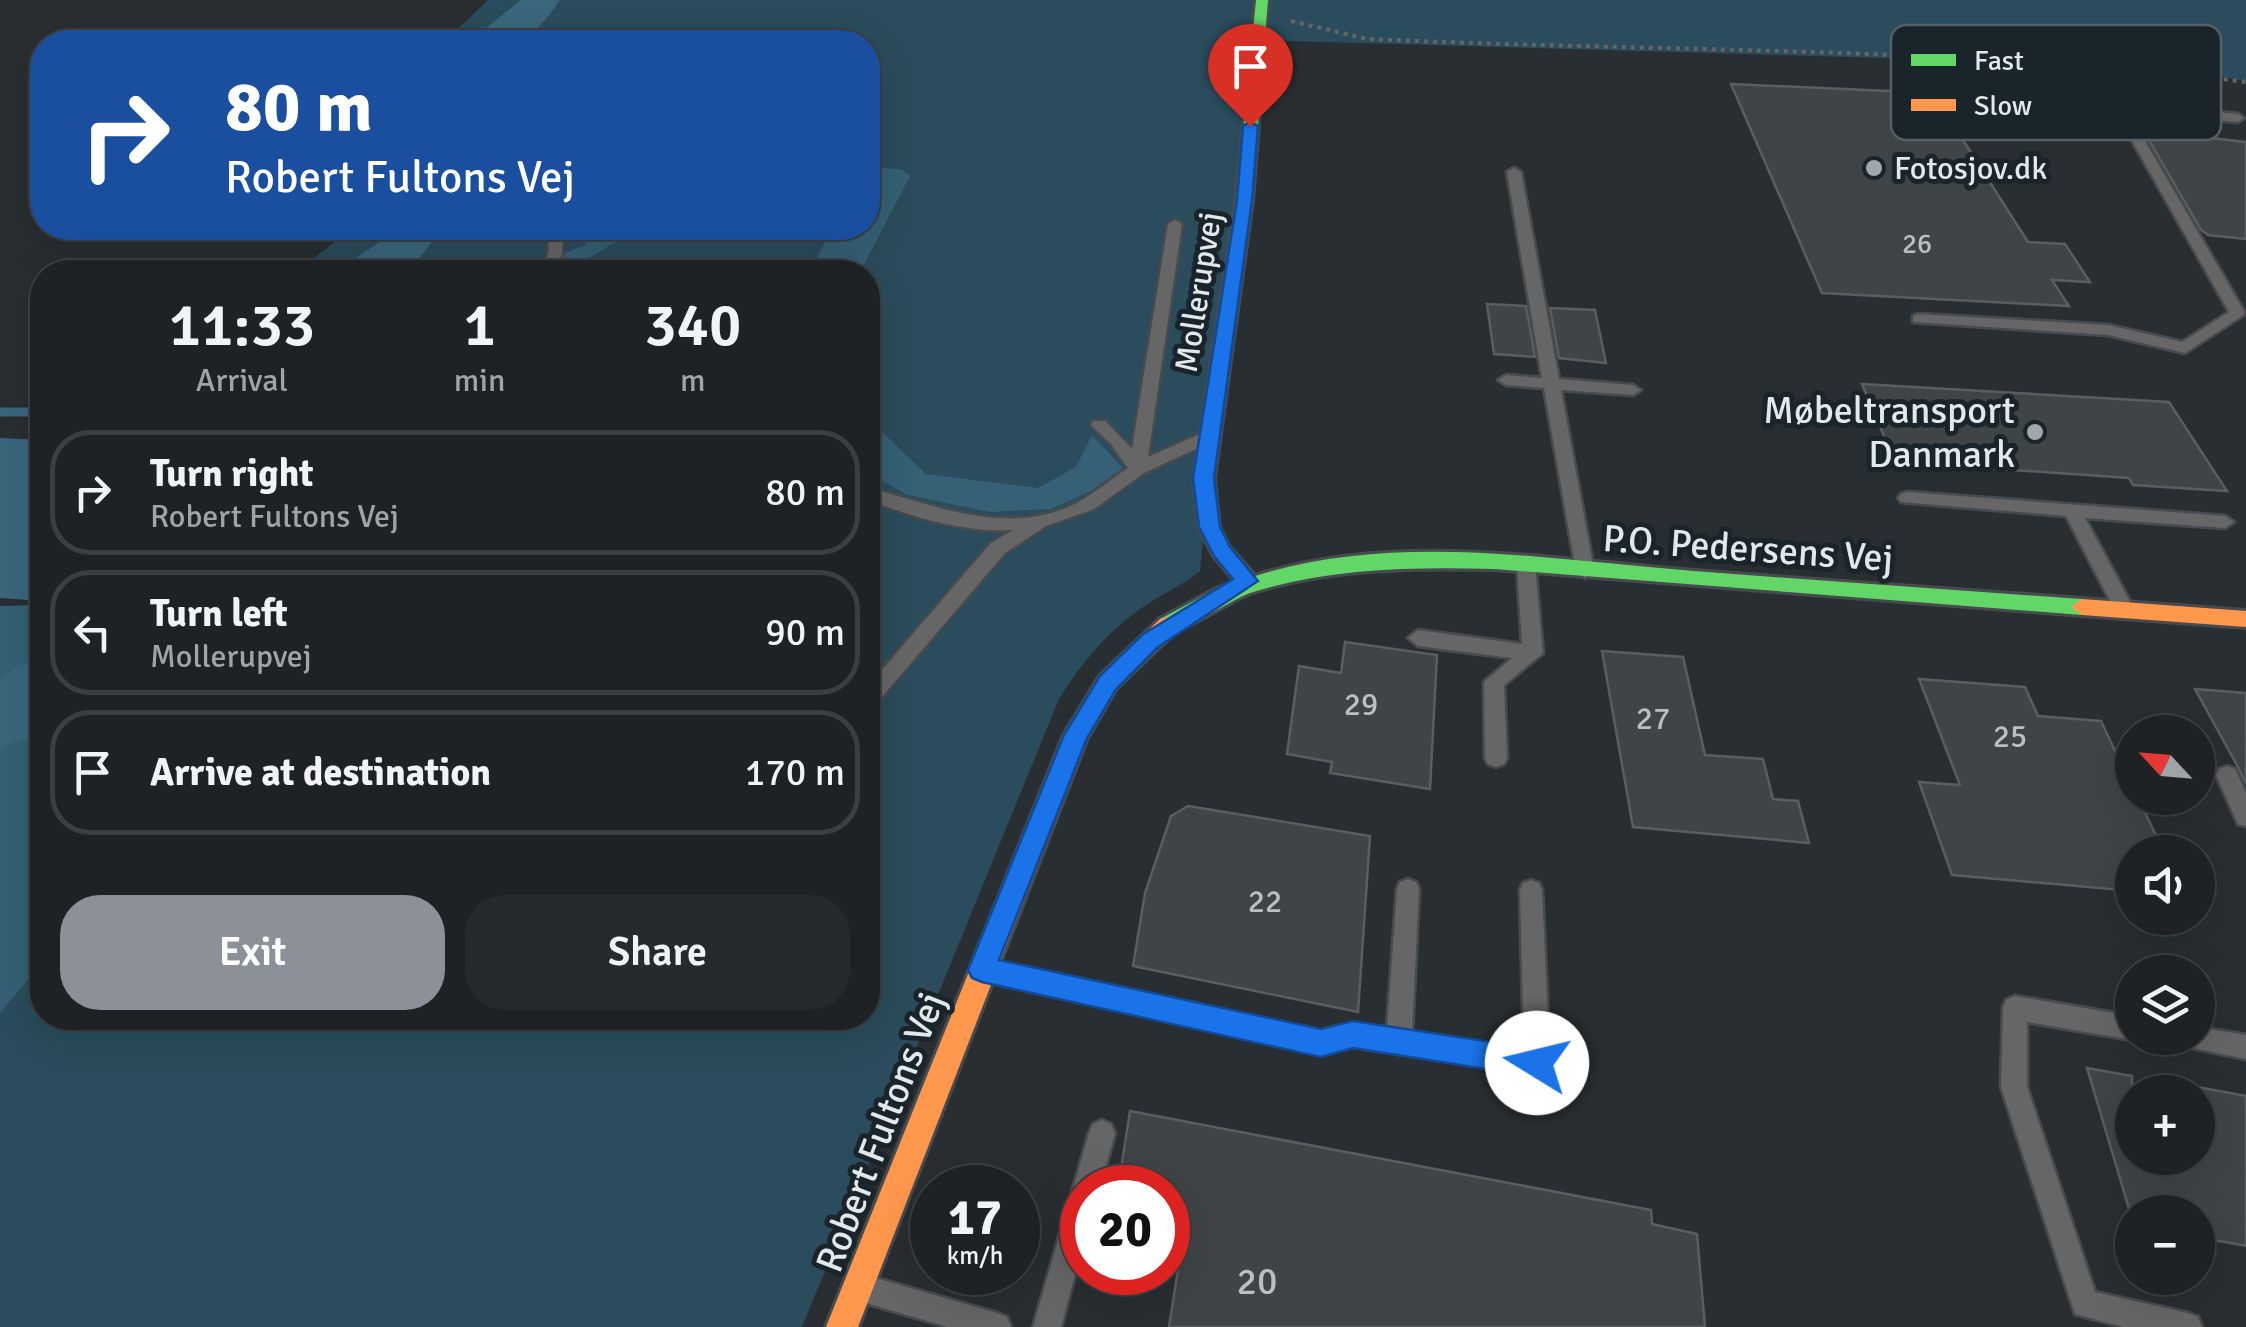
<!DOCTYPE html>
<meta charset="utf-8">
<style>
body{margin:0;font-family:Signika,sans-serif;background:#262a2d;color:#f1f3f6;height:100vh;display:flex;flex-direction:column;font-size:38px;white-space:nowrap}
*{box-sizing:border-box;margin:0}
p{font-size:32px;color:#a1a4a7}
.icon{flex:none;width:55px;height:55px;fill:none;stroke:currentColor;stroke-width:2;stroke-linecap:round;stroke-linejoin:round}
.map{position:relative;flex:1;overflow:hidden}
.drawer{position:absolute;left:30px;top:260px;width:850px;height:770px;display:flex;flex-direction:column;background:#1e2225;border-radius:40px;box-shadow:0 10px 40px #0002,0 0 0 2px #3c3f42}
.drawer>*{flex:none}
.hud{position:absolute;left:30px;top:30px;width:850px;height:210px;border-radius:40px;box-shadow:0 10px 40px #0002,0 0 0 2px #3c3f42;background:#1a4fa0;color:#fff;overflow:hidden}
.needle{width:65px;rotate:296deg}
.fabs{position:absolute;left:2115px;top:715px;display:grid;gap:20px}
.fabs a{display:grid;place-items:center;width:100px;height:100px;border-radius:50%;background:#1e2225;box-shadow:0 10px 40px #0002,0 0 0 2px #3c3f42;font-size:50px}
.speed{position:absolute;left:910px;top:1165px;display:flex;gap:20px;font-size:50px;font-weight:700;text-align:center}
.speed>*{display:grid;place-content:center;width:130px;height:130px;border-radius:50%;background:#1e2225;box-shadow:0 10px 40px #0002,0 0 0 2px #3c3f42;line-height:1}
.speed small{font-size:25px;font-weight:400}
.speed .limit{border:15px solid #d22;background:#fff;color:#111}
.pin{position:absolute;display:grid;place-items:center;width:85px;height:85px;color:#fff;margin:-102px -42px;border-radius:50% 50% 50% 0;rotate:-45deg;box-shadow:0 0 10px #0007}
.pin .icon{rotate:45deg}
.me{position:absolute;width:110px;margin:-55px;rotate:279deg;stroke-linejoin:round;filter:drop-shadow(0 0 8px #0008)}
.turn{display:flex;align-items:center;gap:35px;height:210px;padding:0 30px;font-size:45px}
.turn .icon{width:130px;height:130px;stroke-width:2.5}
.turn b{display:block;font-size:70px;line-height:85px}
.eta{display:flex;justify-content:space-evenly;align-items:center;height:170px;text-align:center}
.eta b{font-size:60px;font-weight:600;line-height:70px}
.primary-button{display:flex;gap:20px;margin-top:auto;padding:20px 30px}
.primary-button a{flex:1;height:115px;border-radius:40px;background:#8c9099;color:#fff;font-size:40px;font-weight:600;line-height:115px;text-align:center}
.primary-button a+a{background:#262a2d;color:#f1f3f6}
ul{padding:0;list-style:none}
li{display:flex;align-items:center;gap:30px;height:125px;margin:0 20px 15px;padding:0 10px;border:5px solid #3c3f42;border-radius:40px}
li div{flex:1}
li b{display:block;font-size:38px}
li em{font-style:normal}
.map>svg:first-child{display:block}
.green{fill:#2b4c5c}
.forest{fill:#356075}
.water{fill:#3a677d}
.lines{fill:none;stroke-linecap:round;stroke-linejoin:round}
.stream{stroke:#3a677d;stroke-width:9}
.river{fill:#3a677d;fill-rule:evenodd}
.building{fill:#3f4447;stroke:#595e61;stroke-width:2.5}
.lane-casing{stroke:#474b4e;stroke-width:5}
.fast-casing{stroke:#474b4e;stroke-width:6}
.slow-casing{stroke:#474b4e;stroke-width:6}
.path{stroke:#646567;stroke-width:4;stroke-dasharray:4 5;stroke-linecap:butt}
.lane{fill:#676667;fill-rule:evenodd}
.fast{fill:#63d668;fill-rule:evenodd}
.slow{fill:#ff974d;fill-rule:evenodd}
.route{fill:#1a73e8;stroke:#114b97;stroke-width:2.5}
.poi-dot{fill:#a1a8ab;stroke:#1a252b;stroke-width:4}
.labels{text-anchor:middle;stroke-width:10;stroke-linejoin:round;paint-order:stroke}
.far-number-label{font-size:28px;fill:#b9c0c4}
.far-poi-label{font-size:32px;fill:#e2e9ed;stroke:#1a252b;text-anchor:start}
.far-street-label{font-size:32px;fill:#e2e9ed;stroke:#1a252b}
.number-label{font-size:32px;fill:#b9c0c4}
.poi-label{font-size:38px;fill:#e2e9ed;stroke:#1a252b;text-anchor:end}
.street-label{font-size:38px;fill:#e2e9ed;stroke:#1a252b}
.near-number-label{font-size:38px;fill:#b9c0c4}
.key{fill:#1a252b;stroke:#566065;stroke-width:2.5}
.key-label{font-size:28px;fill:#e2e9ed}
</style>
<div class="map">
<svg width="2246" height="1327" viewBox="0 0 2246 1327">
<rect width="100%" height="100%" fill="#282e31"/>
<!-- green -->
<path class="green" d="M 488,0 L 2246,0 L 2246,81 L 2162,66 L 1251,40 L 1200,571 C 1179,588 1153,598 1132,615 C 1102,638 1079,667 1059,699 L 802,1327 L 0,1327 L 0,977 L 42,941 L 42,1018 L 868,1018 L 868,272 L 296,272 L 353,228 L 868,228 L 868,42 L 444,42 Z"/>
<!-- forest -->
<path class="forest" d="M 876,168 L 901,169 L 910,176 L 860,272 L 811,272 L 831,228 L 868,228 L 868,176 Z
M 602,228 L 647,228 L 646,232 L 612,244 L 589,258 L 601,266 L 600,272 L 555,272 L 565,253 L 585,245 Z
M 868,385 L 880,430 L 926,474 L 1038,488 L 1076,467 L 1092,435 L 1123,468 L 1091,491 L 1051,509 L 990,512 L 907,495 L 868,472 Z
M 42,605 L 42,963 L 0,1013 L 0,606 Z"/>
<!-- water -->
<path class="water" d="M 0,438 L 42,440 L 42,601 L 0,598 Z"/>
<g class="lines">
<!-- stream -->
<path class="stream" d="M 0,412 L 42,412"/>
<!-- river -->
<path class="river" d="M 521,0 L 560,0 C 532,41 522,42 474,42 L 480,33 Z
M 393,228 L 441,228 C 407,281 403,272 343,272 C 355,253 379,248 393,228 Z
M 42,658 L 42,724 L 25,739 L 0,747 L 0,680 L 18,666 Z"/>
</g>
<!-- building -->
<path class="building" d="M 1731,84 L 1933,93 L 2028,242 L 2065,244 L 2090,282 L 2052,280 L 2069,306 L 1822,293 Z
M 2143,130 L 2246,142 L 2246,239 L 2208,235 L 2201,230 Z
M 1487,304 L 1526,306 L 1535,357 L 1494,354 Z
M 1550,308 L 1595,310 L 1606,363 L 1559,358 Z
M 1862,384 L 2169,402 L 2227,491 L 2133,485 L 2129,478 L 1895,462 Z
M 1345,642 L 1437,655 L 1430,789 L 1330,773 L 1332,762 L 1287,754 L 1299,666 L 1341,673 Z
M 1602,651 L 1683,657 L 1705,755 L 1763,759 L 1773,799 L 1798,801 L 1809,843 L 1633,827 Z
M 1919,679 L 2025,687 L 2038,716 L 2101,721 L 2132,787 L 2132,798 L 2138,798 L 2164,852 L 2132,852 L 2132,891 L 1952,875 L 1919,782 L 1960,785 Z
M 2195,689 L 2246,693 L 2246,784 L 2238,767 Z
M 1188,806 L 1370,836 L 1358,1012 L 1133,966 L 1145,893 L 1171,816 Z
M 2087,1068 L 2132,1076 L 2132,1158 L 2198,1158 L 2198,1087 L 2246,1096 L 2246,1246 L 2198,1237 L 2198,1212 L 2130,1212 Z
M 1130,1111 L 1651,1210 L 1652,1224 L 1697,1234 L 1705,1327 L 1169,1327 L 1184,1231 L 1168,1227 L 1168,1188 L 1118,1188 Z"/>
<g class="lines">
<!-- lane casing -->
<g class="lane-casing">
<path id="lane" d="M 2119,103 L 2238,114 L 2244,118 L 2238,122 L 2128,112 L 2245,313 L 2242,316 L 2185,353 L 2108,335 L 1913,322 L 1913,316 L 1918,314 L 2108,325 L 2182,342 L 2229,312 L 2113,107 Z
M 1514,168 L 1521,172 L 1559,379 L 1633,385 L 1641,390 L 1633,395 L 1561,390 L 1594,571 L 1585,578 L 1576,571 L 1544,388 L 1506,385 L 1498,380 L 1506,375 L 1542,378 L 1507,172 Z
M 1175,220 L 1182,224 L 1148,457 L 1209,430 L 1215,432 L 1215,440 L 1144,473 L 1094,509 L 1046,526 L 1005,553 L 875,705 L 868,707 L 868,686 L 991,543 L 1013,530 C 963,533 914,517 868,500 L 868,488 C 936,505 1008,538 1077,503 C 1095,493 1111,479 1128,468 L 1111,444 L 1091,425 L 1093,421 L 1105,421 L 1132,449 L 1168,224 Z
M 550,228 L 563,229 L 562,254 L 555,272 L 541,272 L 548,254 Z
M 1907,492 L 2225,516 L 2234,522 L 2225,528 L 2085,518 L 2135,611 L 2125,618 L 2118,616 L 2066,516 L 1901,502 L 1898,498 L 1901,494 Z
M 1526,559 L 1535,566 L 1543,653 L 1504,685 L 1507,758 L 1504,764 L 1496,767 L 1488,764 L 1485,758 L 1484,682 L 1512,658 L 1418,646 L 1408,638 L 1418,630 L 1522,644 L 1517,566 Z
M 2227,766 L 2235,769 L 2246,793 L 2246,826 L 2238,824 L 2216,775 L 2219,769 Z
M 1408,879 L 1416,882 L 1419,889 L 1412,1032 L 1524,1049 L 1520,890 L 1523,883 L 1531,880 L 1539,883 L 1542,890 L 1550,1063 L 1546,1072 L 1537,1075 L 1353,1047 L 1321,1055 L 988,982 L 980,979 L 976,971 L 980,963 L 988,960 L 1321,1031 L 1353,1023 L 1387,1028 L 1397,889 L 1400,882 Z
M 2015,996 L 2132,1016 L 2132,1038 L 2138,1038 L 2132,1040 L 2027,1022 L 2027,1087 L 2095,1292 L 2188,1313 L 2198,1317 L 2202,1327 L 2124,1327 L 2075,1314 L 2001,1087 L 2003,1008 L 2006,1000 Z
M 2198,1027 L 2246,1035 L 2246,1059 L 2183,1046 L 2180,1038 L 2198,1038 Z
M 1102,1120 L 1111,1124 L 1115,1133 L 1100,1188 L 1082,1188 L 1082,1248 L 1061,1327 L 1033,1327 L 1089,1133 L 1093,1124 Z
M 869,1276 L 997,1313 L 1007,1317 L 1011,1327 L 948,1327 L 869,1304 L 859,1300 L 855,1290 L 859,1280 Z"/>
</g>
<!-- fast casing -->
<g class="fast-casing">
<path id="fast" d="M 1256,0 L 1268,0 L 1252,201 L 1214,478 L 1219,527 L 1229,547 L 1255,576 C 1396,531 1549,560 1694,571 C 1823,581 1953,590 2082,599 L 2090,601 L 2093,607 L 2090,613 L 2082,615 L 1494,569 C 1411,567 1330,568 1250,593 C 1228,601 1179,637 1160,631 L 1157,625 L 1160,619 L 1218,588 L 1236,582 L 1214,556 L 1199,527 L 1194,478 L 1236,201 Z"/>
</g>
<!-- slow casing -->
<g class="slow-casing">
<path id="slow" d="M 2082,599 L 2246,611 L 2246,627 L 2082,615 L 2071,607 Z
M 1168,617 L 1176,619 L 1179,625 L 1176,631 L 1116,688 L 1087,738 L 858,1327 L 826,1327 L 1064,735 L 1100,676 L 1160,619 Z"/>
</g>
<!-- path -->
<path class="path" d="M 1291,21 L 1368,39 C 1661,52 1954,46 2246,82"/>
<!-- lane -->
<use href="#lane" class="lane"/>
<!-- fast -->
<use href="#fast" class="fast"/>
<!-- slow -->
<use href="#slow" class="slow"/>
</g>
<!-- route -->
<path class="route" d="M 1250,122 L 1258,126 L 1252,200 L 1214,478 L 1220,527 L 1230,547 L 1258,581 L 1158,647 L 1116,689 L 1087,738 L 999,960 L 1321,1029 L 1353,1021 L 1537,1049 L 1547,1053 L 1551,1063 L 1547,1073 L 1537,1077 L 1353,1048 L 1321,1057 L 982,982 L 972,978 L 968,970 L 1064,735 L 1100,676 L 1142,635 L 1233,579 L 1214,556 L 1199,527 L 1193,478 L 1237,200 L 1243,126 Z"/>
<!-- markers -->
<g class="poi-dot">
<circle cx="1874" cy="168" r="10"/>
<circle cx="2035" cy="432" r="10"/>
</g>
<g class="labels">
<!-- far-number labels -->
<g class="far-number-label">
<text x="1917" y="253">26</text>
</g>
<!-- far-poi labels -->
<g class="far-poi-label">
<text x="1894" y="179">Fotosjov.dk</text>
</g>
<!-- far-street labels -->
<g class="far-street-label">
<text transform="translate(1198 292) rotate(-81)" y="11">Mollerupvej</text>
</g>
<!-- number labels -->
<g class="number-label">
<text x="1361" y="715">29</text>
<text x="1653" y="729">27</text>
<text x="2010" y="747">25</text>
<text x="1265" y="912">22</text>
</g>
<!-- poi labels -->
<g class="poi-label">
<text x="2015" y="423">Møbeltransport<tspan x="2015" dy="44">Danmark</tspan></text>
</g>
<!-- street labels -->
<g class="street-label">
<text transform="translate(1748 548) rotate(4)" y="13">P.O. Pedersens Vej</text>
<text transform="translate(880 1132) rotate(-69)" y="13">Robert Fultons Vej</text>
</g>
<!-- near-number labels -->
<g class="near-number-label">
<text x="1257" y="1294">20</text>
</g>
</g>
<!-- legend -->
<rect x="1891" y="25" width="330" height="115" rx="15" class="key"/>
<rect x="1911" y="54" width="45" height="12" fill="#63d668"/>
<rect x="1911" y="99" width="45" height="12" fill="#ff974d"/>
<g class="key-label">
<text x="1974" y="70">Fast</text>
<text x="1974" y="115">Slow</text>
</g>
</svg>
<div class="fabs">
<a><svg class="needle" viewBox="-14 -14 28 28"><path d="M0-13l5 13h-10z" fill="#e53935"/><path d="M0 13l5-13h-10z" fill="#a1a4a7"/></svg></a>
<a><svg class="icon" aria-label="sound" viewBox="0 0 24 24"><path d="M4 9h4l5-4v14l-5-4H4zM17 9q2 3 0 6"/></svg></a>
<a><svg class="icon" aria-label="layers" viewBox="0 0 24 24"><path d="M12 4l9 5-9 5-9-5zM3 14l9 5 9-5"/></svg></a>
<a>+</a>
<a>−</a>
</div>
<div class="speed"><div>17<small>km/h</small></div><div class="limit">20</div></div>
<div class="pin" style="left:1250px;top:126px;background:#d93025"><svg class="icon" aria-label="arrive" viewBox="0 0 24 24"><path d="M6 21V4h12l-3 4 3 4H6"/></svg></div>
<svg class="me" style="left:1537px;top:1063px" viewBox="-20 -20 40 40"><circle r="19" fill="#fff"/><path d="M0-13L10 11 0 6-10 11z" fill="#1a73e8"/></svg>
<div class="hud">
<div class="turn"><svg class="icon" aria-label="right" viewBox="0 0 24 24"><path d="M7 20v-9h11M14 6l5 5-5 5"/></svg><div><b>80 m</b>Robert Fultons Vej</div></div>
</div>
<section class="drawer">
<div class="eta">
<div><b>11:33</b><p>Arrival</p></div>
<div><b>1</b><p>min</p></div>
<div><b>340</b><p>m</p></div>
</div>
<ul>
<li><svg class="icon" aria-label="right" viewBox="0 0 24 24"><path d="M7 20v-9h11M14 6l5 5-5 5"/></svg><div><b>Turn right</b><p>Robert Fultons Vej</p></div><em>80 m</em></li>
<li><svg class="icon" aria-label="left" viewBox="0 0 24 24"><path d="M17 20v-9H6M10 6l-5 5 5 5"/></svg><div><b>Turn left</b><p>Mollerupvej</p></div><em>90 m</em></li>
<li><svg class="icon" aria-label="arrive" viewBox="0 0 24 24"><path d="M6 21V4h12l-3 4 3 4H6"/></svg><div><b>Arrive at destination</b></div><em>170 m</em></li>
</ul>
<div class="primary-button"><a>Exit</a><a>Share</a></div>
</section>
</div>
